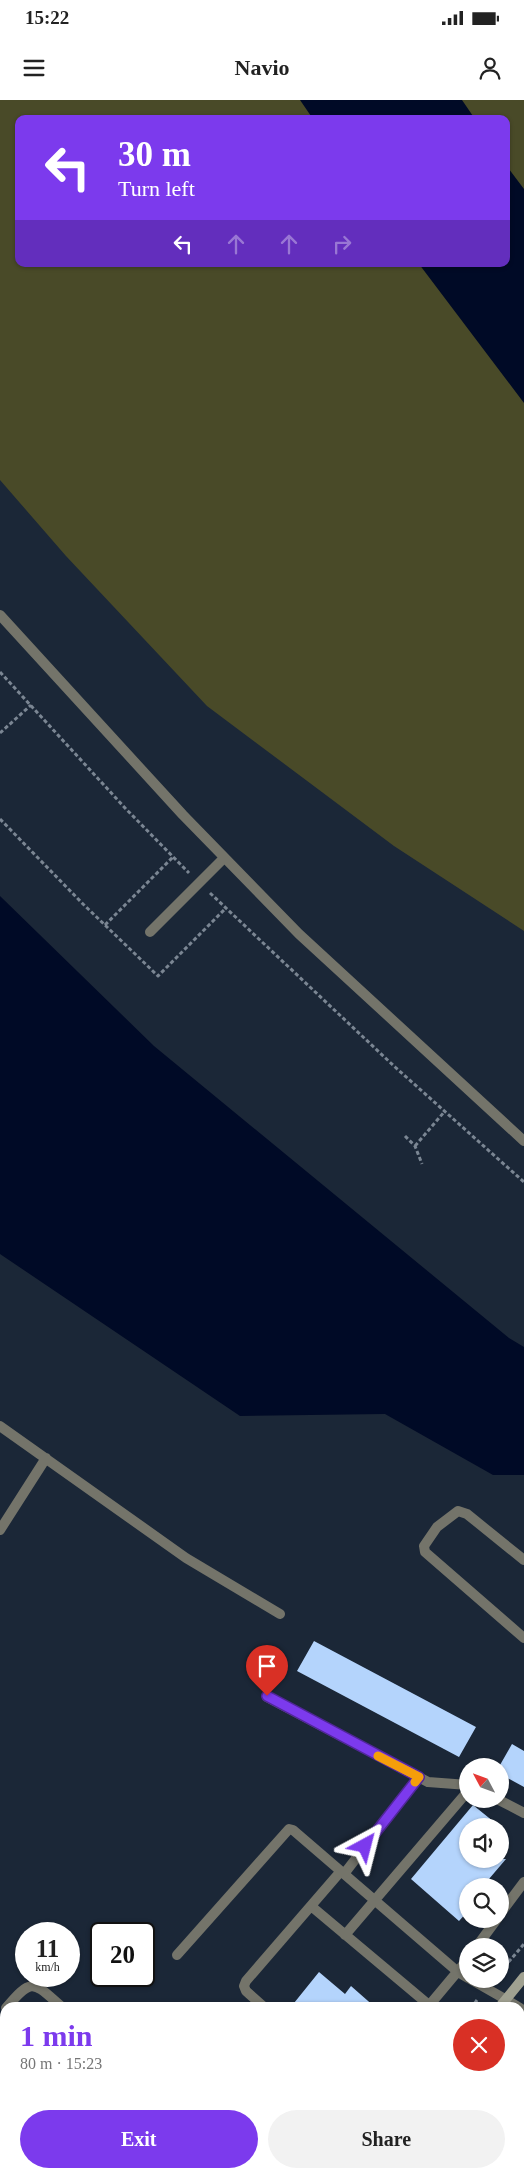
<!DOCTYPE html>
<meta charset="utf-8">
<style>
body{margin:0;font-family:Georgia,serif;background:#f2f2f2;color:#222;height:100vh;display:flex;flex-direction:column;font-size:19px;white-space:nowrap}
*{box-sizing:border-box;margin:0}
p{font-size:16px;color:#767676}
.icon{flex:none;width:28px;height:28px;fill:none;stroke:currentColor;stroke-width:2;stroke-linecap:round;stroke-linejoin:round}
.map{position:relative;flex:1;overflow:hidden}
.sheet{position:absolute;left:0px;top:1902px;width:525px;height:176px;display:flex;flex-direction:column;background:#fff;border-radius:15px 15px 0 0;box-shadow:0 1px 4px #0004}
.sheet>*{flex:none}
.banner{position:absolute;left:15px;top:15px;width:495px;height:152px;border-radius:10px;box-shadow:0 1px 4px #0004;background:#7c3aed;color:#fff;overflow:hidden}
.needle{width:32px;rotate:311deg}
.controls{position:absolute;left:459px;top:1658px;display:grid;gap:10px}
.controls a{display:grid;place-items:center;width:50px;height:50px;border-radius:50%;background:#fff;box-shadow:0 1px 4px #0004;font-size:25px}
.speed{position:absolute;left:15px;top:1822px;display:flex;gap:10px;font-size:25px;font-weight:700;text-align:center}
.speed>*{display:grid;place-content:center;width:65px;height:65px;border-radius:50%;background:#fff;box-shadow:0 1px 4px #0004;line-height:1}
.speed small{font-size:12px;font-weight:400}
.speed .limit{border:2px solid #111;border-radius:8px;background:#fff;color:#111}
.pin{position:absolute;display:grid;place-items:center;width:42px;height:42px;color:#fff;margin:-51px -21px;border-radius:50% 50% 50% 0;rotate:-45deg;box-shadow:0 0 5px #0007}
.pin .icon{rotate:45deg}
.me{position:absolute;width:55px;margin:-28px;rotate:38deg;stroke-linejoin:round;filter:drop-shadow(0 0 4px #0008)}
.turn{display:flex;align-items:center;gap:18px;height:105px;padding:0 20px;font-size:22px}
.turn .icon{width:65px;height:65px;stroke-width:2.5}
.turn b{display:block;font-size:35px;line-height:42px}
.lanes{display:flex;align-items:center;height:48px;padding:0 20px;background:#0003;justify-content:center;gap:25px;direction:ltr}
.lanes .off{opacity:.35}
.round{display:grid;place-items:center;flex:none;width:52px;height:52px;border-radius:26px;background:#f2f2f2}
.headline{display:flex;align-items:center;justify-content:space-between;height:85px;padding:0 20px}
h1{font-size:30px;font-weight:600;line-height:38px;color:#7c3aed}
.primary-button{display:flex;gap:10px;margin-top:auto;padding:10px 20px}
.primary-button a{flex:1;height:58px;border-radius:30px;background:#7c3aed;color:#fff;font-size:20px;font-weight:600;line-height:58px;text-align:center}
.primary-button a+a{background:#f2f2f2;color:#222}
.status{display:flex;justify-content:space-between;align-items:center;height:35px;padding:0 25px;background:#fff;direction:ltr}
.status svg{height:14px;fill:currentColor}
header{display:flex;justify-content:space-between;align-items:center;height:65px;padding:0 20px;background:#fff;font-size:22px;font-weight:600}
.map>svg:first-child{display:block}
.green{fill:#494a28;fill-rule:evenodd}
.water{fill:#000a26}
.building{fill:#b4d4fc}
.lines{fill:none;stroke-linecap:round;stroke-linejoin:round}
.path{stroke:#7b8693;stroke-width:3;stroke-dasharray:4 2.5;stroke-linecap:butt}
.service{stroke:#74746a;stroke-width:10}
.minor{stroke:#74746a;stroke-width:10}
.secondary{stroke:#a0a191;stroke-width:10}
.route-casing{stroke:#51269a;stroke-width:12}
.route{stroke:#7c3aed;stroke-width:9}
.slow{stroke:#f59e0b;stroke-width:9}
</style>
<div class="status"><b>15:22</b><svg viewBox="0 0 49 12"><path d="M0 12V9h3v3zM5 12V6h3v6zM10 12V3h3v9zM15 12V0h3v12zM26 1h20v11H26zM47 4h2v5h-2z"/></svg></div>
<header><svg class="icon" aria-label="menu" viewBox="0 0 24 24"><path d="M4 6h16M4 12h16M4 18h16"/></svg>Navio<svg class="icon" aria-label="person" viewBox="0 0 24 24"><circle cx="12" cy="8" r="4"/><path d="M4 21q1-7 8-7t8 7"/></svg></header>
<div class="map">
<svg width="524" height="2078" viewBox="0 0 524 2078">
<rect width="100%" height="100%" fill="#1b2737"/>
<!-- green -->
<path class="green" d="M 0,0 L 524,0 L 524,831 L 394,746 L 207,606 L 66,456 L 0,380 ZM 19,19 L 506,19 L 506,164 L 19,164 Z"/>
<!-- water -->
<path class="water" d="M 300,0 L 462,0 L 475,19 L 313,19 Z
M 506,65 L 524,89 L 524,303 L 419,164 L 506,164 Z
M 0,796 L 154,946 L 509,1238 L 524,1247 L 524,1375 L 493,1375 L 385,1314 L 240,1316 L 0,1154 Z"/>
<!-- building -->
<path class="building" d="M 314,1541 L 476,1627 L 459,1657 L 297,1571 Z
M 512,1644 L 524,1651 L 524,1687 L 500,1674 L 500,1665 Z
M 473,1705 L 499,1726 L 468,1726 L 468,1759 L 506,1759 L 483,1786 L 468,1786 L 468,1811 L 459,1821 L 411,1779 Z
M 319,1872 L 345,1894 L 351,1886 L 376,1908 L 290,1908 Z"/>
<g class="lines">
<!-- path -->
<path class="path" d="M 0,572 L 126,709 L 189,773
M 0,633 L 31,605
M 0,719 L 83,804 L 158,876 L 225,809
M 210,793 L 395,967 L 524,1082
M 105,825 L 173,757
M 405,1036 L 415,1046 L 422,1064
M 415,1046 L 445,1011
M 500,1872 L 524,1844
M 471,1908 L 477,1900
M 314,2078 L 319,2074"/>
<!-- service -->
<path class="service" d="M 0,515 L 183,715 L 299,834 L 524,1041
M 150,832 L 224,758
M 0,1326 L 186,1458 L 280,1514
M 0,1430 L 46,1358
M 524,1460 L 467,1414 L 458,1411 L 437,1427 L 424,1446 L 425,1452 L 524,1538
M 267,1597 L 428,1682 L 468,1685
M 497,1699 L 524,1713
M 344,1774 L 419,1677
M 311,1806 L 429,1905
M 500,1814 L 524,1782
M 345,1835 L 468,1691
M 477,1846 L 497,1819
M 177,1855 L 289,1729 L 293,1730 L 458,1872 L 468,1878
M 470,1879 L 505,1899
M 6,1908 C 33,1876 33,1882 63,1908
M 265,1908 L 246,1891 L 244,1886 L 246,1881 L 341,1771
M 427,1908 L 468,1859
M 261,2074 L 266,2078
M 111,2078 L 115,2074
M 520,2078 L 524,2073"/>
<!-- minor -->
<path class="minor" d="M 505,1899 L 520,1908"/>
<!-- secondary -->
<path class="secondary" d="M 499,1908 L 524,1877
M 520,1970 L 524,1965
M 356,2078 L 360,2074
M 431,2078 L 434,2074"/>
</g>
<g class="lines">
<!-- route casing -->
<g class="route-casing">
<path id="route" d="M 267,1596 L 419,1677 L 365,1746"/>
</g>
<!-- route -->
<use href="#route" class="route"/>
<!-- slow -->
<path class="slow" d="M 378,1656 L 419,1677 L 415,1682"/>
</g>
</svg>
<div class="controls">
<a><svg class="needle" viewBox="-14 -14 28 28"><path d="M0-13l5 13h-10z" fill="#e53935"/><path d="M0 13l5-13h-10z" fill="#767676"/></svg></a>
<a><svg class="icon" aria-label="sound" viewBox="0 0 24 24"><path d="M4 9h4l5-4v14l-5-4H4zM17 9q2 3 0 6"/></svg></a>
<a><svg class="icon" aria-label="search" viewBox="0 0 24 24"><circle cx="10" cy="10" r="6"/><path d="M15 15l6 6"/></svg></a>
<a><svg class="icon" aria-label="layers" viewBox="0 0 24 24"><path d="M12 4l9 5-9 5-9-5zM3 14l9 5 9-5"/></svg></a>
</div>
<div class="speed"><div>11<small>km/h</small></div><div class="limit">20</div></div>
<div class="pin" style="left:267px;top:1596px;background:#d93025"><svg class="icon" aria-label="arrive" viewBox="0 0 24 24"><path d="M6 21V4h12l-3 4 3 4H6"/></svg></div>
<svg class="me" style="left:365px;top:1746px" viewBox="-20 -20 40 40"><path d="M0-17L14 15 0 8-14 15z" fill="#7c3aed" stroke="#fff" stroke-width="4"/></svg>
<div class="banner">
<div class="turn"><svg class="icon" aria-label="left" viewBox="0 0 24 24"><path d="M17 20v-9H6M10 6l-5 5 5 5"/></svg><div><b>30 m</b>Turn left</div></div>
<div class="lanes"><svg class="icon" aria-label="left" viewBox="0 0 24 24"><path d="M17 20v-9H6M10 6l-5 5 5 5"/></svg><svg class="icon off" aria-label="ahead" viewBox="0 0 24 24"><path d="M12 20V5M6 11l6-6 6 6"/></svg><svg class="icon off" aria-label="ahead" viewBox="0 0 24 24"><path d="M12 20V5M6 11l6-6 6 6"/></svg><svg class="icon off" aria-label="right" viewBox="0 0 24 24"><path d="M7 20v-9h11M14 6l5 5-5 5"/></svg></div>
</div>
<section class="sheet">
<div class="headline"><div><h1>1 min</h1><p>80 m · 15:23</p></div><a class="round" style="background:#d93025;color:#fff"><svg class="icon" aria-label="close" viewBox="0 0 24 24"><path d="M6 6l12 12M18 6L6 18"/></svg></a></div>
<div class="primary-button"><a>Exit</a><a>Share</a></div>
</section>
</div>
